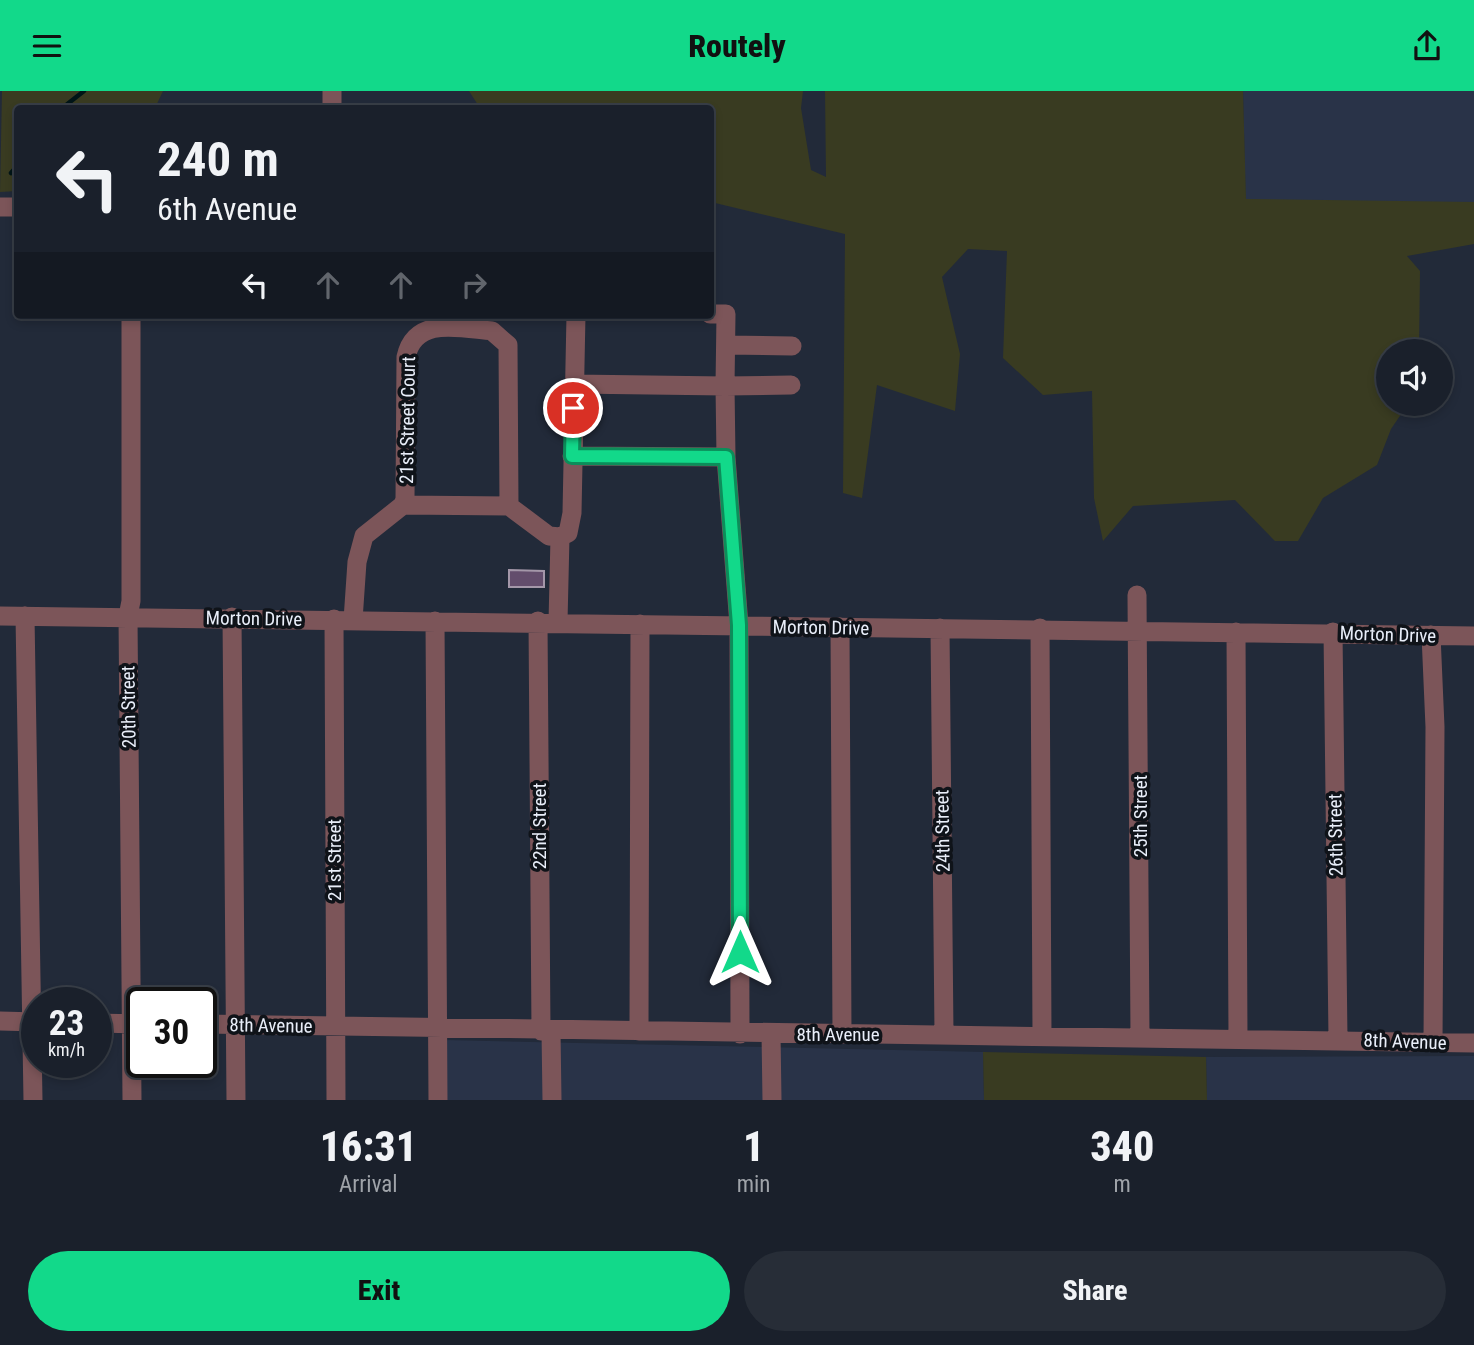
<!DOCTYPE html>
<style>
body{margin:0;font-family:"Roboto Condensed",sans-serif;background:#272d37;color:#f1f3f6;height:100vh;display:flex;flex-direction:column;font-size:26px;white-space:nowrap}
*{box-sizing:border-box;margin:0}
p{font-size:23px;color:#9fa3a9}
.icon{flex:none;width:38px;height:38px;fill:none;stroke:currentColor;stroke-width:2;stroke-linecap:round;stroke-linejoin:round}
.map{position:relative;height:1009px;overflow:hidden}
.drawer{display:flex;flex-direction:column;background:#1a202b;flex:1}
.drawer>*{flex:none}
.guide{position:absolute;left:14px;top:14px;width:700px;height:214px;border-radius:7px;box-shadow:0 4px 10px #0003,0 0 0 2px #383e47;background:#1a202b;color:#f1f3f6;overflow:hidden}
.tools{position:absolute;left:1376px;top:248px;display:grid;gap:14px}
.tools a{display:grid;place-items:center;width:77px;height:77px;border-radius:50%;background:#1a202b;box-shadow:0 4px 10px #0003,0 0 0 2px #383e47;font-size:35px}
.speed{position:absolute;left:21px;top:896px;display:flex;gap:14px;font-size:35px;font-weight:700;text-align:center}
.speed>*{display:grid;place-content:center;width:91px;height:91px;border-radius:50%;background:#1a202b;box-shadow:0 4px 10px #0003,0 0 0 2px #383e47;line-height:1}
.speed small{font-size:18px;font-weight:400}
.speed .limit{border:4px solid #111;border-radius:10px;background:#fff;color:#111}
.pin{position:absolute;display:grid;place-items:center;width:60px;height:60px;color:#fff;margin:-30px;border:4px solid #fff;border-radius:50%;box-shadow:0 2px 7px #0007}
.me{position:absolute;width:77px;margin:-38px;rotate:0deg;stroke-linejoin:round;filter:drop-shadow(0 0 5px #0008)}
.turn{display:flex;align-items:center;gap:24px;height:147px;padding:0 28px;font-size:32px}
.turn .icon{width:91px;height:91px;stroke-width:2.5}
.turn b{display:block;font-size:49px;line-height:60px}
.lanes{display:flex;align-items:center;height:66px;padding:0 28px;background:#0003;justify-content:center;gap:35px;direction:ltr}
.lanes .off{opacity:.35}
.eta{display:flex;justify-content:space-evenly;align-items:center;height:119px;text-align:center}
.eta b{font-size:42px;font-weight:800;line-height:49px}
.cta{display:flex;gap:14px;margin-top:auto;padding:14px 28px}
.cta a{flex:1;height:80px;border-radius:42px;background:#12d98a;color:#111;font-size:28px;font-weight:800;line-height:80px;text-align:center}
.cta a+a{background:#272d37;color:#f1f3f6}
header{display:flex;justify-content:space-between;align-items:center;height:91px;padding:0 28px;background:#12d98a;color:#111;font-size:32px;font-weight:800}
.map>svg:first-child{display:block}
.built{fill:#293348}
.green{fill:#393b21}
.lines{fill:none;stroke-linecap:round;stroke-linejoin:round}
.stream{stroke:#001517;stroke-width:4.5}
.building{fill:#634d6c;stroke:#a497a9;stroke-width:2}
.minor{stroke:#7c5559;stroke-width:19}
.route-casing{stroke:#0c8d5a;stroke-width:18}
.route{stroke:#12d98a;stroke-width:12}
.labels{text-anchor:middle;stroke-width:7;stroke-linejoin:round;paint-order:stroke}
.street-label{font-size:19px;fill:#e9eef9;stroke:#0f1319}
</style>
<header><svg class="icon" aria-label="menu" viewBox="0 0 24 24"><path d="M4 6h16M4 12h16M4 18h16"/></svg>Routely<svg class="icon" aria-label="share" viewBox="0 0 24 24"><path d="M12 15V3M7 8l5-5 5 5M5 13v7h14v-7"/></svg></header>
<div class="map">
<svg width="1474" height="1009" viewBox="0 0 1474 1009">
<rect width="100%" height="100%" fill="#222a39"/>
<!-- built -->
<path class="built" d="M 1243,0 L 1474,0 L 1474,121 L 1246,123 Z
M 444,949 L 983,961 L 984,1009 L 445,1009 Z
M 1474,965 L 1474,1009 L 1207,1009 L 1206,966 Z"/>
<!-- green -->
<path class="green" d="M 2,0 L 163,0 L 155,17 L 18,18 L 17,100 L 0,101 Z
M 469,0 L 803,0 L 801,17 L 811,79 L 826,86 L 825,0 L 1243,0 L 1246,108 L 1474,111 L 1474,153 L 1407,165 L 1420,180 L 1419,261 L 1388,261 L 1388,313 L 1408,313 L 1391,338 L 1377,374 L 1323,407 L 1298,450 L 1275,450 L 1235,409 L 1133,415 L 1103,450 L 1094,407 L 1092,300 L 1043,304 L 1003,267 L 1007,160 L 968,158 L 942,186 L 960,263 L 955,320 L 877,294 L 862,407 L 843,402 L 845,143 L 711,111 L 710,18 L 480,17 Z
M 983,961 L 1206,966 L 1207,1009 L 984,1009 Z"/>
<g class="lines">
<!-- stream -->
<path class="stream" d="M 61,18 L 84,0
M 11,82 L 18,74"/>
</g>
<!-- building -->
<path class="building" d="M 509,479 L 544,480 L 544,496 L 509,496 Z"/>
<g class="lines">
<!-- minor -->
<path class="minor" d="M 332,0 L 332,18
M 0,116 L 18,116
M 710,223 L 726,223 L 725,295 L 791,294
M 131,224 L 131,510 L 128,525 L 132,1009
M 726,254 L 792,255
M 574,293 L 725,295 L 726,366 L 739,534 L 740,943
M 572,365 L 726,366
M 403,414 L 509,415
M 1137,504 L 1140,946
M 0,525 L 1474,545
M 25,525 L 33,1009
M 232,526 L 236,1009
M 334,528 L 336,1009
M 353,529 L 357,471 L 364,445 L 403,414 L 405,408 L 406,266 C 415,225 459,237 492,240 L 508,254 L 509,415 L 549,445 L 560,446
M 435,530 L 438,1009
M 538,530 L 541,940
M 558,531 L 560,446 L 568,442 L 572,422 L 576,224
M 840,536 L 842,943
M 940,537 L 944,943
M 1040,537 L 1042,944
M 1236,541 L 1238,947
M 1333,541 L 1338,948
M 1431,544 L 1435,636 L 1433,951
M 0,930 L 37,931
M 96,932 L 142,933
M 201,933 L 1474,952
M 551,940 L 552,1009
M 639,940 L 640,533
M 771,942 L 772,1009"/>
</g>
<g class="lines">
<!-- route casing -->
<g class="route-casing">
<path id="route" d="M 573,317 L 572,365 L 726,366 L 739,534 L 740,861"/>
</g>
<!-- route -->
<use href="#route" class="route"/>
</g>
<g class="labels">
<!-- street labels -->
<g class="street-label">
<text transform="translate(407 329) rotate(-89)" y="7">21st Street Court</text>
<text transform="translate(254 527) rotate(1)" y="7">Morton Drive</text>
<text transform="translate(821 536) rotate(1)" y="7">Morton Drive</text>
<text transform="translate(1388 543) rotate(2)" y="7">Morton Drive</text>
<text transform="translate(128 616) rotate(-91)" y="7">20th Street</text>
<text transform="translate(1140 725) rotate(-90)" y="7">25th Street</text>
<text transform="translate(539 735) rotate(-90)" y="7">22nd Street</text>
<text transform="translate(942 740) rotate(-91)" y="7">24th Street</text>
<text transform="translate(1335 744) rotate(-91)" y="7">26th Street</text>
<text transform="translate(334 769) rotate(-90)" y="7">21st Street</text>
<text transform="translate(271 934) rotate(1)" y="7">8th Avenue</text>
<text x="838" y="950">8th Avenue</text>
<text transform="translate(1405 950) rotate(2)" y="7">8th Avenue</text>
</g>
</g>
</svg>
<div class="tools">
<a><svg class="icon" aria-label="sound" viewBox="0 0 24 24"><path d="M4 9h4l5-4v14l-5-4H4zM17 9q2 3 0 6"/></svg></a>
</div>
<div class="speed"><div>23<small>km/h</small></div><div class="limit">30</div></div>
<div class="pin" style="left:573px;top:317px;background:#d93025"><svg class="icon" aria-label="arrive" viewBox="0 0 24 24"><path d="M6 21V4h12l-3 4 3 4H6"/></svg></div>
<svg class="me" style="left:740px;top:861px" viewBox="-20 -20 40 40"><path d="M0-17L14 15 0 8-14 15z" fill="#12d98a" stroke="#fff" stroke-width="4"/></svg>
<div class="guide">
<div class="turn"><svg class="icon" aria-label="left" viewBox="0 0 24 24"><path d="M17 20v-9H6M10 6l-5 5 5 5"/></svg><div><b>240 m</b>6th Avenue</div></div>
<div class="lanes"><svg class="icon" aria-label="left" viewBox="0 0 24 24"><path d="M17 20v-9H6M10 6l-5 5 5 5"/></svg><svg class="icon off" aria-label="ahead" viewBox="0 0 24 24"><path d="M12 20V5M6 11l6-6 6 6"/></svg><svg class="icon off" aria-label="ahead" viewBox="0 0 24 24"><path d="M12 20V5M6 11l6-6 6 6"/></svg><svg class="icon off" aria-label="right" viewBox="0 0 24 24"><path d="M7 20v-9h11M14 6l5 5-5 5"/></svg></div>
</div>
</div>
<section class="drawer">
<div class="eta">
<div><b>16:31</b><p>Arrival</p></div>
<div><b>1</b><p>min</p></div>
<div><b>340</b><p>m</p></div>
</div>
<div class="cta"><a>Exit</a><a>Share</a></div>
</section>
